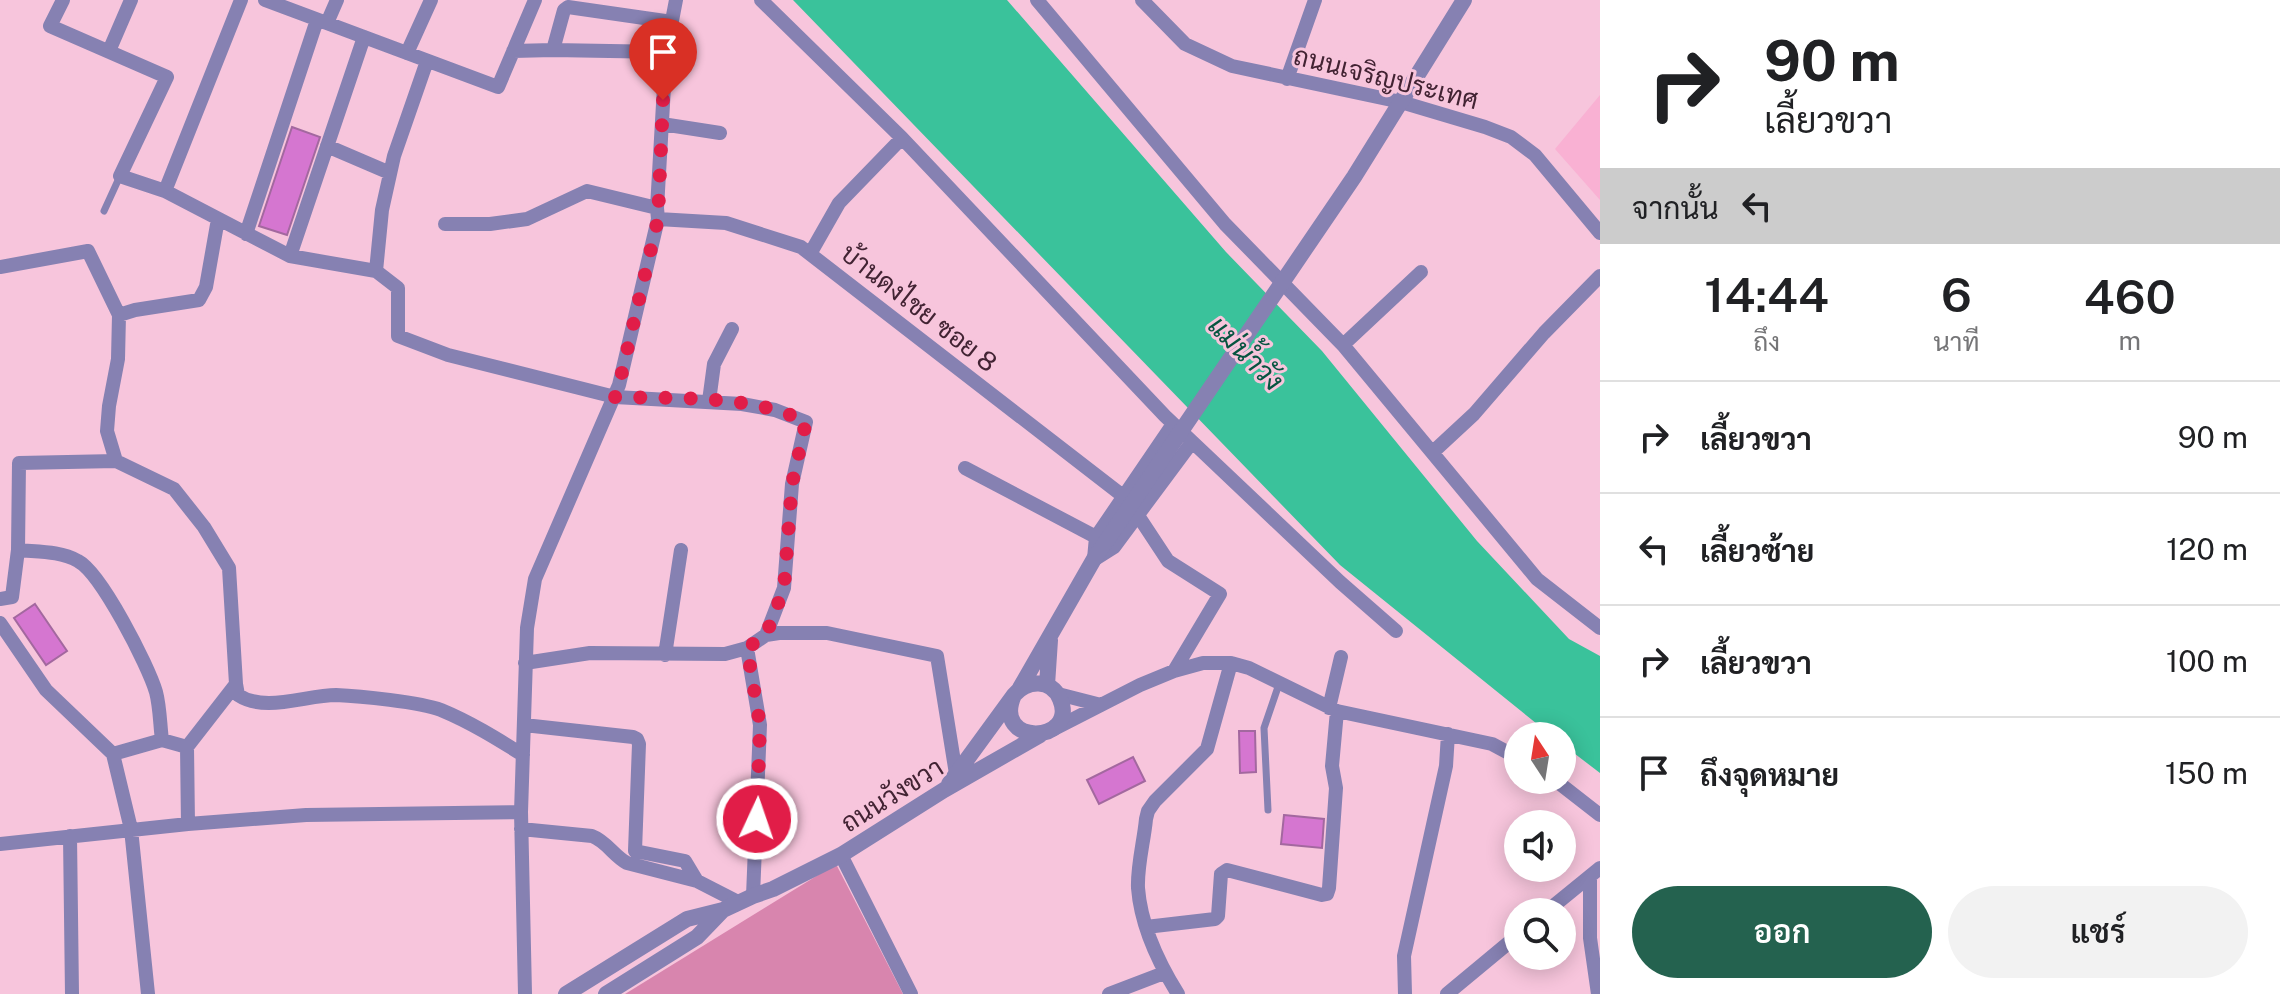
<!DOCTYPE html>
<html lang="th">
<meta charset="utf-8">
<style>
body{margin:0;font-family:"Public Sans",Sarabun,sans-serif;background:#f2f2f2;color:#202124;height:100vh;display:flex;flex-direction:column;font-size:30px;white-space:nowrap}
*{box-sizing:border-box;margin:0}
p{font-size:26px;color:#757577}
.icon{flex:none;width:44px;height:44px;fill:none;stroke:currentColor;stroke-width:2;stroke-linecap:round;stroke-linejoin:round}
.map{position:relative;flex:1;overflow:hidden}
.side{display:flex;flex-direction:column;background:#fff;width:680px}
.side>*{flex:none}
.hud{background:#fff;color:#202124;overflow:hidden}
.needle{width:52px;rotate:348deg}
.fabs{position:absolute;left:1504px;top:722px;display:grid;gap:16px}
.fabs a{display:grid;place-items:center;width:72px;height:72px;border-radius:50%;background:#fff;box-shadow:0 4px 20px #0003;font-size:40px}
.pin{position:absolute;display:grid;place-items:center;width:68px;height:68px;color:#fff;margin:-82px -34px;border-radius:50% 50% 50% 0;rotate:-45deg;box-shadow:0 0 8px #0007}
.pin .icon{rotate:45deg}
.me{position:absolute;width:88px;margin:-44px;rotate:3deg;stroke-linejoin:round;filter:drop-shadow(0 0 6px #0008)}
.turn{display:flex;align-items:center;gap:28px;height:168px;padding:0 32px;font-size:36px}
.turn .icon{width:104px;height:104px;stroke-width:2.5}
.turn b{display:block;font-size:56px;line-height:68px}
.then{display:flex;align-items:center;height:76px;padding:0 32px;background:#0003;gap:16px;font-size:30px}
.eta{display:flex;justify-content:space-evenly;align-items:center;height:136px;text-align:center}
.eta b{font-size:48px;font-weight:600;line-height:56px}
.action{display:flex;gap:16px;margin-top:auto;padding:16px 32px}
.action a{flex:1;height:92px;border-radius:48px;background:#24624f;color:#fff;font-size:32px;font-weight:600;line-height:92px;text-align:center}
.action a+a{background:#f2f2f2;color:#202124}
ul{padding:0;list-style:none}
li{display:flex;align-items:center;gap:24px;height:112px;padding:0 32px;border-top:2px solid #e0e0e0}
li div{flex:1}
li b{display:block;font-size:30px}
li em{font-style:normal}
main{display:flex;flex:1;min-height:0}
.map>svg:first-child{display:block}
.built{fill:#f9b1d3}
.green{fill:#d885ae}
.water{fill:#3ac29b}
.building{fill:#d576d0;stroke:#a3689f;stroke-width:2}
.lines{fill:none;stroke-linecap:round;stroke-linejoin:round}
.service{stroke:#8681b2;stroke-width:7}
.minor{stroke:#8681b2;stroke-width:14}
.tertiary{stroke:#8681b2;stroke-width:16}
.route{stroke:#e11d48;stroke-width:14;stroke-dasharray:0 25.2}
.labels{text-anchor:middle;stroke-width:6;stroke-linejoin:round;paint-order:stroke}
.street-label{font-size:26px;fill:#422333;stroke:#f7c5dc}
.water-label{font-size:28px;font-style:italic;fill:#065440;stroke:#f7c5dc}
</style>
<main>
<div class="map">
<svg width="1600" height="994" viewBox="0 0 1600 994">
<rect width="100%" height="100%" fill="#f7c5dc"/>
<!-- built -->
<path class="built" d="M 1600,95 L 1600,200 L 1555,149 Z"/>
<!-- green -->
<path class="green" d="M 836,864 L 903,994 L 625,994 Z"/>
<!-- water -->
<path class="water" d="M 793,0 L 1007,0 L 1226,252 L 1322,351 L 1477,541 L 1569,639 L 1600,656 L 1600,773 L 1562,744 L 1562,736 L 1552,736 L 1340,565 Z"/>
<!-- building -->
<path class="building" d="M 292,127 L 320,137 L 287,235 L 259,226 Z
M 35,604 L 67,651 L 46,665 L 14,618 Z
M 1239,731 L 1255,731 L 1256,772 L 1240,773 Z
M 1133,757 L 1145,781 L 1099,804 L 1087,780 Z
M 1284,815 L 1324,819 L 1322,848 L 1281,844 Z"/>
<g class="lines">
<!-- service -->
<path class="service" d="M 104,211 L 120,176
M 1268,810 L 1264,728 L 1279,684"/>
<!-- minor -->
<path class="minor" d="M 63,0 L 50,26 L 167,77 L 120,176 L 165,191 L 290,256 L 376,271 L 382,210 L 394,156 L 427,61
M 265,0 L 498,87 L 535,0
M 761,0 L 902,138 L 1165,416 L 1340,582 L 1396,631
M 1037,0 L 1225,224 L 1343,345 L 1537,579 L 1600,628
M 1142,0 L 1185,44 L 1232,66 L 1401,102 L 1485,127 L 1511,137 L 1535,155 L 1600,233
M 327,23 L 337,0
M 553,50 L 564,10 L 568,7 L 672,22
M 109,51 L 131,0
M 513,51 L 553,50 L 666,52
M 407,53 L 431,0
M 1287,79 L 1315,0
M 662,124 L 720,133
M 327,146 L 390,173
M 165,191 L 241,0
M 218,219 L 206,287 L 199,300 L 135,310 L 119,315 L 118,359 L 109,406 L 107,431 L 116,461 L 174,489 L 204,527 L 229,568 L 236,684 L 238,695 C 265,713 306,695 336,695 C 360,696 420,702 441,710 C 470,722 496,738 523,755
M 658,219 L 726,223 L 801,247 L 1123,496
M 445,224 L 490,224 L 527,219 L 587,191 L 657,208
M 246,234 L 317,20
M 810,254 L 839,203 L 902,138
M 290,256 L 364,37
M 0,267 L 88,251 L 119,315
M 376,271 L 398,288 L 398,336 L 448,355 L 615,397 L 742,404 L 775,410 L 806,422 L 792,484 L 784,588 L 766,635
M 1343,345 L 1421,272
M 709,401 L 714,364 L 732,329
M 1433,452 L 1474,414 L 1544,333 L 1600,276
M 965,468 L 1096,537
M 1139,517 L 1168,561 L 1220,594 L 1174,671
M 18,550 C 39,552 60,551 78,561 C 101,573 148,665 156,692 C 160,707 160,725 162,740
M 1094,559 L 1096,537 L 1173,424
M 1095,559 L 1114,547 L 1192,442
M 0,599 L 12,597 L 18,550 L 19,463 L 116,461
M 0,623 L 46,690 L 113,754 L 131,829 L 148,994
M 747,648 L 760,725 L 753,896
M 665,655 L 681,550
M 525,663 L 590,653 L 725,654 L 747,648 L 766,635 L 779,633 L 827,633 L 937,656 L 956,774
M 1058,694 L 1101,705
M 1329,708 L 1341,657
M 524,725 L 633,737 L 637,739 L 639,744 L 635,851 L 685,861 L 697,881 L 738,902
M 1052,730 L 1140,685 L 1174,671 L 1203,663 L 1231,663 L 1249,668 L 1337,711 L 1492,744 L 1518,758
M 113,754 L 162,740 L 187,747
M 1555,780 L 1600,815
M 188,824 L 187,747 L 236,684
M 521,829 L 592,836 C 606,841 614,856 627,863 L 697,881
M 70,836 L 72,994
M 0,844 L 188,824 L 306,815 L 521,812
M 841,855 L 911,994
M 1590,876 L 1590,938 L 1598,994
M 1546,912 L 1600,868
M 1146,927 L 1215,919 L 1218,916 L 1221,874 L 1227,870 L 1322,895 L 1327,894 L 1329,888 L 1336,788 L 1332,766 L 1337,711
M 525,994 L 521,812 L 527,628 L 535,579 L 619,385 L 658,219 L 657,208 L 666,52 L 676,0
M 1109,994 L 1164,973
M 1178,994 C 1158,962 1141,927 1138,888 C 1137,866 1144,841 1146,819 L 1148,811 L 1155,801 L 1207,749 L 1231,663
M 1405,994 L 1404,956 L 1446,766 L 1448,734
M 1447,994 L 1518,935"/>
<!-- tertiary -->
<path class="tertiary" d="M 1047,685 L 1050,640
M 1020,688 L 1094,559 L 1354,177 L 1464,0
M 949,784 L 1014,695 C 1027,680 1051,678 1060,699 C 1079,744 991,747 1014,695
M 566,994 L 687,919 L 723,910
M 606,994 L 697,937 L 723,910 L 753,896 L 773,889 L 841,855 L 944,790 L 1040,735"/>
</g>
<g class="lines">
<!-- route -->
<path class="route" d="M 663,100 L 658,219 L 619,385 L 615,397 C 675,399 752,394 806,422 L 792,484 L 784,588 L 766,635 L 747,648 L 760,725 L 757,819"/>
</g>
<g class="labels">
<!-- street labels -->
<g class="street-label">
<text transform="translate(1386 78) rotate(14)" y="9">ถนนเจริญประเทศ</text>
<text transform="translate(919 308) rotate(38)" y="9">บ้านดงไชย ซอย 8</text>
<text transform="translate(892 795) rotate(-32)" y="9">ถนนวังขวา</text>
</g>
<!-- water labels -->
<g class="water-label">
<text transform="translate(1246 353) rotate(45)" y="10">แม่น้ำวัง</text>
</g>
</g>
</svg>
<div class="fabs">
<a><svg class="needle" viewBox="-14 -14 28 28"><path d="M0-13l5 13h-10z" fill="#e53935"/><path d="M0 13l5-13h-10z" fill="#757577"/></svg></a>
<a><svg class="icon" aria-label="sound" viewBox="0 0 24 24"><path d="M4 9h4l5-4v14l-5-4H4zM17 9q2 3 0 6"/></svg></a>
<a><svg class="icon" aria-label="search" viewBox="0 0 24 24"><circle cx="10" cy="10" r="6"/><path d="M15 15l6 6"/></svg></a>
</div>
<div class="pin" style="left:663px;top:100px;background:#d93025"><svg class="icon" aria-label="arrive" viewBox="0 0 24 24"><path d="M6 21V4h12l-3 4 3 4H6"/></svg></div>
<svg class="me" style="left:757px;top:819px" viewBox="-20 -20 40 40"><circle r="17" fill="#e11d48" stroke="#fff" stroke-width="3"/><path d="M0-11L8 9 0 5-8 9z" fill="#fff"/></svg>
</div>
<section class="side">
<div class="hud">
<div class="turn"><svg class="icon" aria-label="right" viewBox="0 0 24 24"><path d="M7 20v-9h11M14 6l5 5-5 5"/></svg><div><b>90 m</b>เลี้ยวขวา</div></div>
<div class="then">จากนั้น<svg class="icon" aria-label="left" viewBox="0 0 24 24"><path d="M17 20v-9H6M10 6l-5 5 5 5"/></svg></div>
</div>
<div class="eta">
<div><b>14:44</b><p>ถึง</p></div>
<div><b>6</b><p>นาที</p></div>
<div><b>460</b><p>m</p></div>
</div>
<ul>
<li><svg class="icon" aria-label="right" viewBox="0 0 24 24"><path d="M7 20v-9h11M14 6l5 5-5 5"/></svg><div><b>เลี้ยวขวา</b></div><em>90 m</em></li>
<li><svg class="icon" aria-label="left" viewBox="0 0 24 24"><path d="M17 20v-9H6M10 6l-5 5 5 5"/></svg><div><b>เลี้ยวซ้าย</b></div><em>120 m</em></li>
<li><svg class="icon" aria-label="right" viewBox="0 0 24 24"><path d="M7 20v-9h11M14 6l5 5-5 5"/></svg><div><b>เลี้ยวขวา</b></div><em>100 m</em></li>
<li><svg class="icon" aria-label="arrive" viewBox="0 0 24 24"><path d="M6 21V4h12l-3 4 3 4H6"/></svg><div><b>ถึงจุดหมาย</b></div><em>150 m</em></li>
</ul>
<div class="action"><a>ออก</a><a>แชร์</a></div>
</section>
</main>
